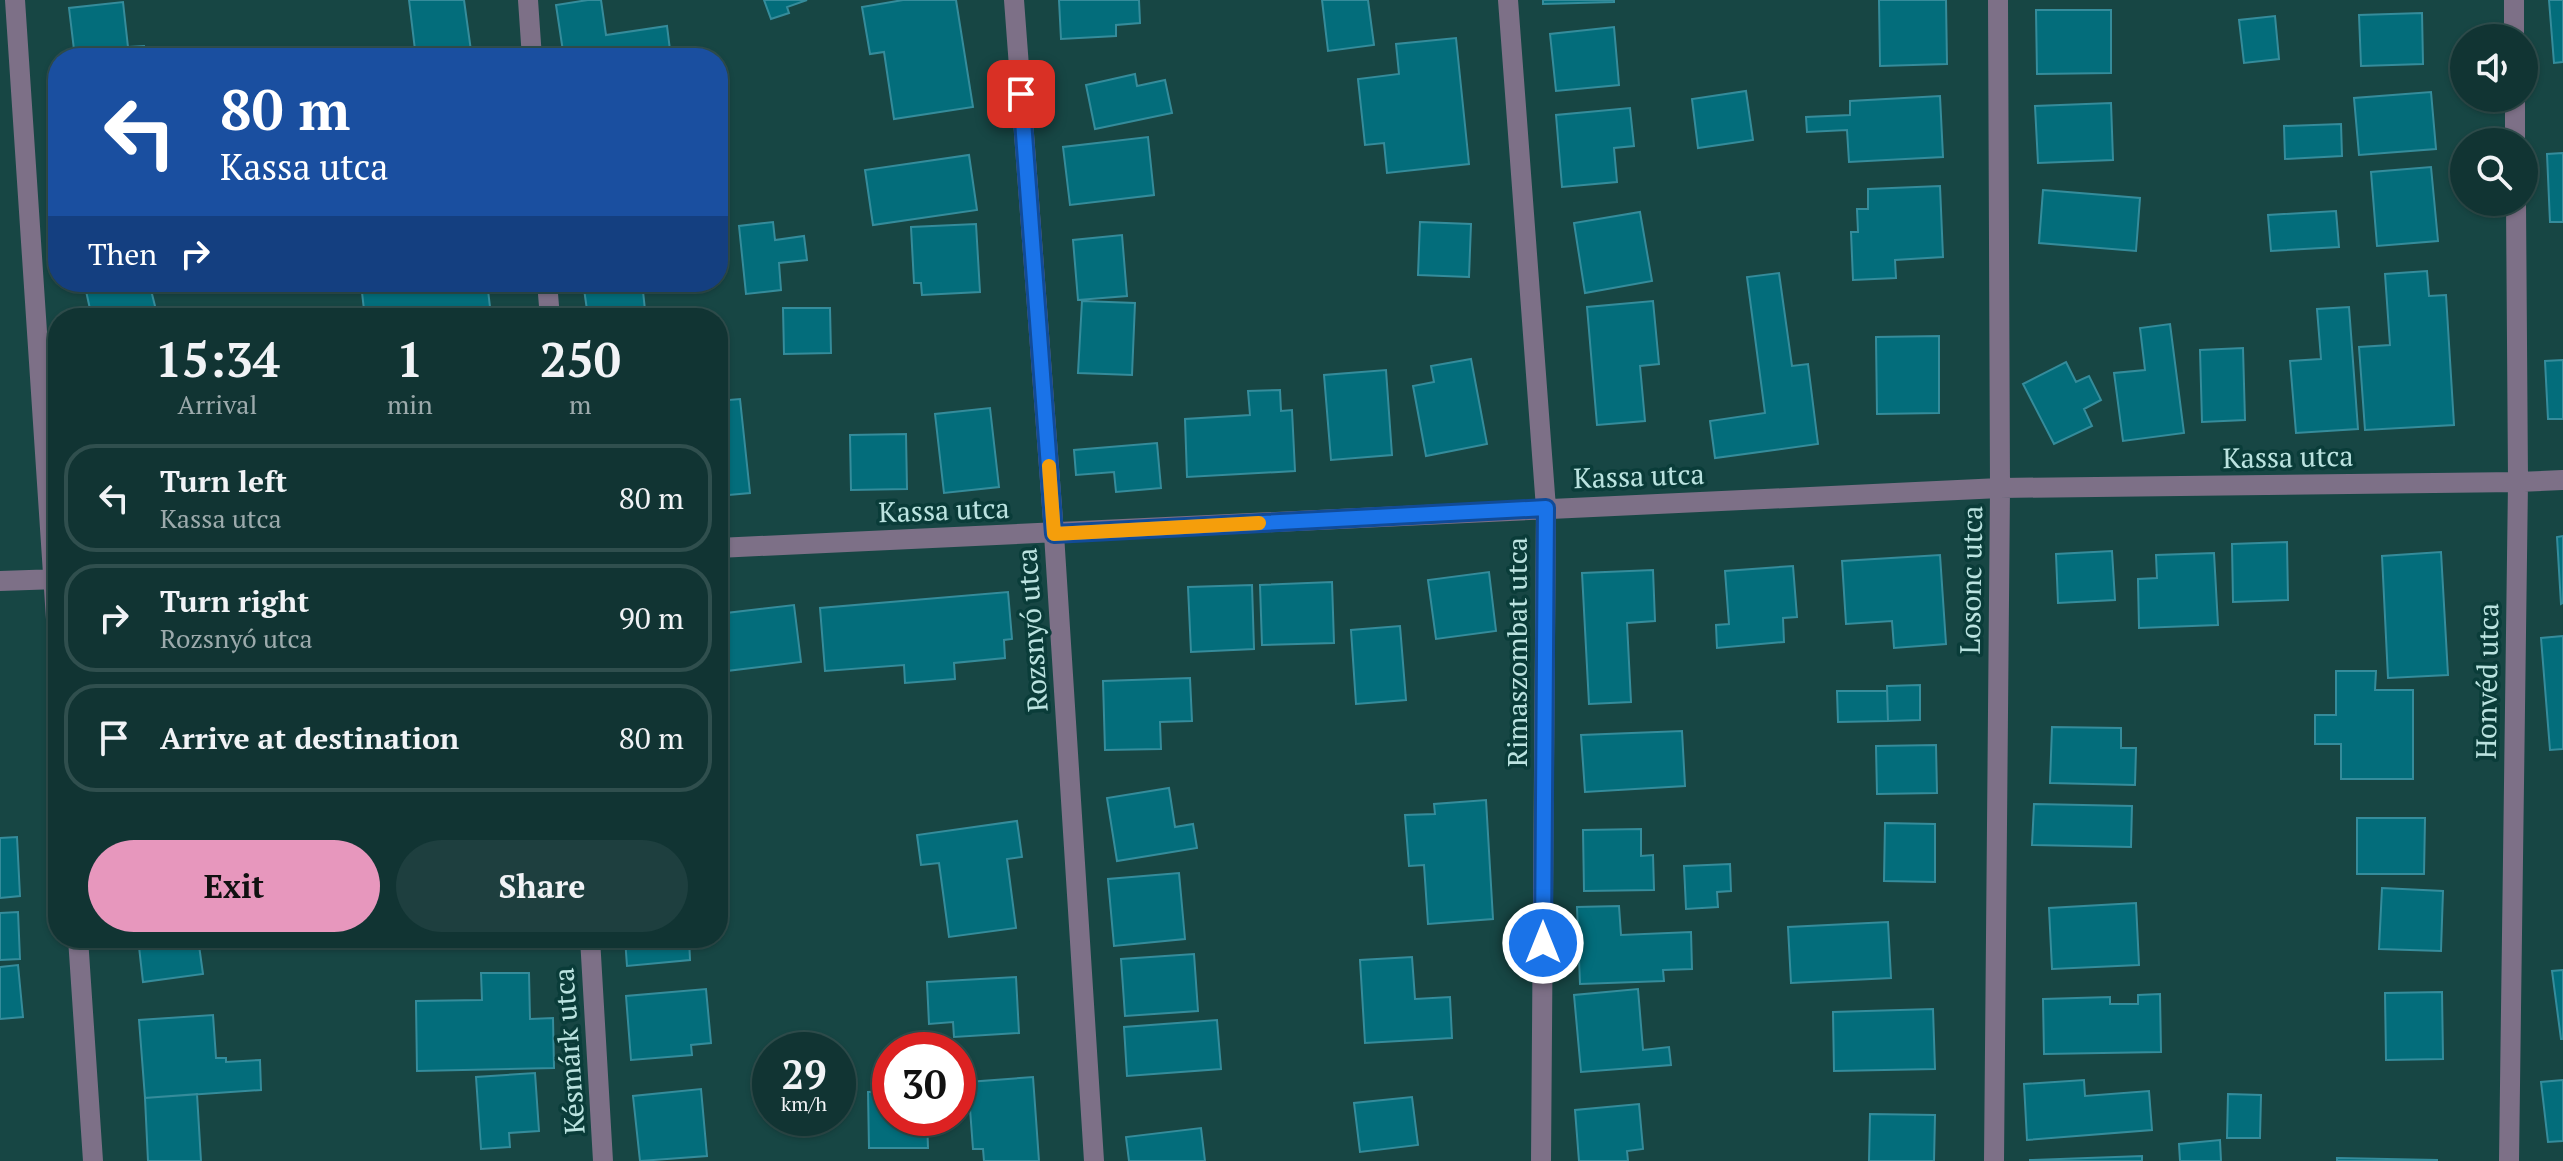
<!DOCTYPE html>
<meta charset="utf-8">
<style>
body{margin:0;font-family:"PT Serif",serif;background:#1e3f3f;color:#f1f3f6;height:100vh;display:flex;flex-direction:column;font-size:30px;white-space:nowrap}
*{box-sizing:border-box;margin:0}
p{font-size:26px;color:#9caaac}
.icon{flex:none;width:44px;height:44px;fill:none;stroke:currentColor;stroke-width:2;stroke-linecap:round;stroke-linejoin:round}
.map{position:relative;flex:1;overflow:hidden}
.side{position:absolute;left:48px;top:308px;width:680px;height:640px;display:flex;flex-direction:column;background:#113433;border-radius:32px;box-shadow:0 2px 6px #0004,0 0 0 2px #304f4e}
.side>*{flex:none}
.banner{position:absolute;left:48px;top:48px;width:680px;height:244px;border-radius:32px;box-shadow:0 2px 6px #0004,0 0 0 2px #304f4e;background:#1a4fa0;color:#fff;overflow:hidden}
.fabs{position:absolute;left:2450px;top:24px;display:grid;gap:16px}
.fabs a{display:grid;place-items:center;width:88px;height:88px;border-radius:50%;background:#113433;box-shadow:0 2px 6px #0004,0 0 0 2px #304f4e;font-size:40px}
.speed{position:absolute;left:752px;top:1032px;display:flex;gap:16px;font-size:40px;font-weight:700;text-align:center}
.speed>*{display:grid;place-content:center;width:104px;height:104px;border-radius:50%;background:#113433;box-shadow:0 2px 6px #0004,0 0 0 2px #304f4e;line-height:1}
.speed small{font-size:20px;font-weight:400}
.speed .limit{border:12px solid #d22;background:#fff;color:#111}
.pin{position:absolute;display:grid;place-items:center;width:68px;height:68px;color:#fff;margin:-34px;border-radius:16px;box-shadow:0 4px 12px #0006}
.me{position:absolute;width:88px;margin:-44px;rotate:0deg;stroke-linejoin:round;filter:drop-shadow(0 0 6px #0008)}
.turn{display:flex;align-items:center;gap:28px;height:168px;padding:0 40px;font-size:36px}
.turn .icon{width:104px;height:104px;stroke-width:2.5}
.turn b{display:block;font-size:56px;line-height:68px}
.then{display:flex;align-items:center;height:76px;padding:0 40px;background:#0003;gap:16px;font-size:30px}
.eta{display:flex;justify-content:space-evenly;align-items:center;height:136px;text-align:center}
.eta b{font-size:48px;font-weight:800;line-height:56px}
.action{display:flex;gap:16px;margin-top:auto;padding:16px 40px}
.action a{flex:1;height:92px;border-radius:48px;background:#e797bd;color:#111;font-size:32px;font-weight:800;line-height:92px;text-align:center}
.action a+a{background:#1e3f3f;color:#f1f3f6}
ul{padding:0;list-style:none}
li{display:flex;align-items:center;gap:24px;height:108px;margin:0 16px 12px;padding:0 24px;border:4px solid #304f4e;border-radius:32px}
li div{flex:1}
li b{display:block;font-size:30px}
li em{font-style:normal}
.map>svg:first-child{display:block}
.building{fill:#036d7b;stroke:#358c9b;stroke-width:2}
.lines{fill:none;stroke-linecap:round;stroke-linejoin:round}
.minor{stroke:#7d7087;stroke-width:20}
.route-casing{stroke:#114b97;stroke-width:20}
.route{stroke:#1a73e8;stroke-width:14}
.slow{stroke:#f59e0b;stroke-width:14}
.labels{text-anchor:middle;stroke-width:7;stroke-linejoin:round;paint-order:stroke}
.street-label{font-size:28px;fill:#bbe3e0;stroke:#0a3c39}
</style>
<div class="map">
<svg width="2563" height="1161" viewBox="0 0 2563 1161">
<rect width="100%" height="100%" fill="#174644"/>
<!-- building -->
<path class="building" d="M 409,0 L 464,0 L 472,58 L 416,58 Z
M 588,0 L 601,0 L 606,35 L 667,26 L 671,58 L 564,58 L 556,5 Z
M 764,0 L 807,0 L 787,7 L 789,13 L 771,19 Z
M 903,0 L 956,0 L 973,107 L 894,119 L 884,52 L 870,54 L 862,7 Z
M 1059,0 L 1139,0 L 1140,23 L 1116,25 L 1116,36 L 1061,39 Z
M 1322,0 L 1368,0 L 1374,45 L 1328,51 Z
M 1543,0 L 1614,0 L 1614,2 L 1543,4 Z
M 1879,0 L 1946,0 L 1947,64 L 1880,66 Z
M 2549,0 L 2563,0 L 2563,62 L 2554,63 Z
M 123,2 L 128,47 L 144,46 L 145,58 L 75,58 L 69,8 Z
M 2036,10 L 2111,10 L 2111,73 L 2037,74 Z
M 2422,13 L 2423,64 L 2361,66 L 2359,15 Z
M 2275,16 L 2279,59 L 2244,63 L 2239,20 Z
M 1614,27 L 1619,85 L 1556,91 L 1550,34 Z
M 1456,38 L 1469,164 L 1387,173 L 1384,143 L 1365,145 L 1358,79 L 1399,74 L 1396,44 Z
M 1135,74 L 1137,86 L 1165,80 L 1172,113 L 1095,129 L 1086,85 Z
M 1746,91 L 1753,140 L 1698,148 L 1692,99 Z
M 2431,92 L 2436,149 L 2359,155 L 2354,98 Z
M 1940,96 L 1943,157 L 1849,162 L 1847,130 L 1807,132 L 1806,117 L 1850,115 L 1850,101 Z
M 2111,103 L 2113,160 L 2038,163 L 2035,106 Z
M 1630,108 L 1634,146 L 1614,148 L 1617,182 L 1562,187 L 1556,115 Z
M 2341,124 L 2342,156 L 2285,159 L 2284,126 Z
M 1148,137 L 1154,195 L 1070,205 L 1063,147 Z
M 2563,153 L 2563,222 L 2550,222 L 2547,154 Z
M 969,155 L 977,210 L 873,225 L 865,170 Z
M 2431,167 L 2438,241 L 2377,246 L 2371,172 Z
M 1940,186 L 1943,257 L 1895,260 L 1896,278 L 1853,280 L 1851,232 L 1858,232 L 1857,209 L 1868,209 L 1868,189 Z
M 2043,190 L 2140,198 L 2136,251 L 2039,243 Z
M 2336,211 L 2339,247 L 2271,251 L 2268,215 Z
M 1640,212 L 1652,281 L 1585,293 L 1574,223 Z
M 773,222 L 775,240 L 804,236 L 807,260 L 779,263 L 781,290 L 746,294 L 739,226 Z
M 1420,222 L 1471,224 L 1469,277 L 1418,275 Z
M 976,224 L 980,292 L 922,295 L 921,283 L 914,283 L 911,227 Z
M 1122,235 L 1127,296 L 1078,300 L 1073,240 Z
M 2427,271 L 2429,296 L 2446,295 L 2454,425 L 2365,430 L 2359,347 L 2390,345 L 2385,274 Z
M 1779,273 L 1792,366 L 1808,364 L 1818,444 L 1715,458 L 1710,421 L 1765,413 L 1747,277 Z
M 84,282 L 149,282 L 158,318 L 92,318 Z
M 375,282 L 487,282 L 490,307 L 402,318 L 365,318 L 361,284 Z
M 583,282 L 642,282 L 645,310 L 588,317 Z
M 1082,301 L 1135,303 L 1132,375 L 1078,373 Z
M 1653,301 L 1659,364 L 1640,366 L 1645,421 L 1597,425 L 1587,307 Z
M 2349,307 L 2358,429 L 2296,433 L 2290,361 L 2321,359 L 2317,309 Z
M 783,308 L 830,308 L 831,353 L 784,354 Z
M 2170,324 L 2184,433 L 2123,441 L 2114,373 L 2145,370 L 2140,328 Z
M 1939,336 L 1939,413 L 1877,414 L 1876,337 Z
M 2243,348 L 2245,420 L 2202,422 L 2200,350 Z
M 1471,359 L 1487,444 L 1426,456 L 1413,386 L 1434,382 L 1431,366 Z
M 2563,360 L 2563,419 L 2548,419 L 2545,361 Z
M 2066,362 L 2076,382 L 2089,376 L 2101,400 L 2084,409 L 2092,426 L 2054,444 L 2023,384 Z
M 1386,370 L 1392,455 L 1331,460 L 1324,375 Z
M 1280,390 L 1281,411 L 1292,410 L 1295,471 L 1187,477 L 1185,419 L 1250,415 L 1248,391 Z
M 740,399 L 750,493 L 718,496 L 718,401 Z
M 990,408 L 999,487 L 944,493 L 935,414 Z
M 906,434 L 907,489 L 851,490 L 850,435 Z
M 1157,443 L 1161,488 L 1116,492 L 1114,472 L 1076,475 L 1074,450 Z
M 2563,536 L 2563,603 L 2561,604 L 2557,537 Z
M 2287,542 L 2288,600 L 2233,602 L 2232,544 Z
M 2112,551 L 2115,600 L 2058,603 L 2056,554 Z
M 2441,552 L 2448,675 L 2388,678 L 2382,556 Z
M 2214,553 L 2218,625 L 2139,628 L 2138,579 L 2157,578 L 2156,555 Z
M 1940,555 L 1946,644 L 1894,648 L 1892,621 L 1846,624 L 1842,561 Z
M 1793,566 L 1797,617 L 1783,618 L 1784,642 L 1717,648 L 1716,625 L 1729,624 L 1725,571 Z
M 1653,570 L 1655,621 L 1627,623 L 1631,702 L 1589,704 L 1582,573 Z
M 1489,572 L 1496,631 L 1436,639 L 1428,580 Z
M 1332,582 L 1334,643 L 1262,645 L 1260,585 Z
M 1252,585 L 1254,649 L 1191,652 L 1188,587 Z
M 1008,592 L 1012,639 L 1004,640 L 1005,658 L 954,663 L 955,679 L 905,683 L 904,665 L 825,671 L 820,608 Z
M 794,605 L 801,662 L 718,672 L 718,614 Z
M 1400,626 L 1406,700 L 1356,704 L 1351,630 Z
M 2563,636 L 2563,749 L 2550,750 L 2541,638 Z
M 2336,671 L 2376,671 L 2375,690 L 2413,690 L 2413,779 L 2341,779 L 2341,744 L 2315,744 L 2315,715 L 2336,715 Z
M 1190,678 L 1192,721 L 1160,722 L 1161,749 L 1105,750 L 1103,681 Z
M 1920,685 L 1920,720 L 1888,721 L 1887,686 Z
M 1837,691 L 1887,691 L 1888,721 L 1838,722 Z
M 2052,727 L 2121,728 L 2121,748 L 2136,748 L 2135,785 L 2050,783 Z
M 1682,731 L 1685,786 L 1585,792 L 1581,735 Z
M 1936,745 L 1937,793 L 1877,794 L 1876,746 Z
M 1169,788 L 1175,827 L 1193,824 L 1197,848 L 1117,861 L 1107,798 Z
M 1486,800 L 1493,919 L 1428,924 L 1424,865 L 1409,866 L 1405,815 L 1435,814 L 1434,804 Z
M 2034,804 L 2132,806 L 2131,847 L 2032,845 Z
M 2357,818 L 2425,818 L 2424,874 L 2357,874 Z
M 1017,821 L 1022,857 L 1007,859 L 1016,928 L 949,937 L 939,863 L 921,865 L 917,835 Z
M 1885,823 L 1935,824 L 1935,882 L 1884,881 Z
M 1641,829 L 1641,856 L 1653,855 L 1654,890 L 1584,891 L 1583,830 Z
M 17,837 L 20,896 L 0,898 L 0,838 Z
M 1730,864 L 1731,891 L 1717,892 L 1718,907 L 1686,909 L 1684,866 Z
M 1179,873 L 1185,939 L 1114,946 L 1108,879 Z
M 2382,888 L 2443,891 L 2441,951 L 2379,949 Z
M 2136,903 L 2139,965 L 2052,969 L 2049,908 Z
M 1619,906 L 1621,935 L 1691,932 L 1692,969 L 1663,970 L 1664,981 L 1580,984 L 1577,907 Z
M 18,912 L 20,959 L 0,960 L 0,913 Z
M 1888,922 L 1891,978 L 1791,983 L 1788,927 Z
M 138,938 L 198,938 L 203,974 L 143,982 Z
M 625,938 L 689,938 L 690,960 L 627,966 Z
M 1194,954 L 1198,1011 L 1125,1016 L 1121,959 Z
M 1412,957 L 1415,999 L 1450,997 L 1452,1038 L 1365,1043 L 1360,960 Z
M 18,965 L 23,1017 L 0,1019 L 0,967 Z
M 2563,970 L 2563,1039 L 2561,1039 L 2552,971 Z
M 481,973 L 529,973 L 530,1019 L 553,1018 L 554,1068 L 417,1071 L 416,1001 L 482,1000 Z
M 1016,977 L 1019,1033 L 954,1037 L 953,1022 L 929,1024 L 927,982 Z
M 706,989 L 711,1043 L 691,1045 L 692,1055 L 631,1060 L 626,996 Z
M 1638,989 L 1643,1050 L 1669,1047 L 1671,1065 L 1581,1072 L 1574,995 Z
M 2442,992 L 2443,1059 L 2386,1060 L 2385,993 Z
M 2160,994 L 2161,1052 L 2044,1054 L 2043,999 L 2110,997 L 2110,1004 L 2138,1004 L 2138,995 Z
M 1933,1009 L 1935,1069 L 1834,1071 L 1833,1012 Z
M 213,1015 L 216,1058 L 226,1058 L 226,1062 L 260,1060 L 261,1090 L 145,1098 L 139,1020 Z
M 1217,1020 L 1221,1069 L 1127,1076 L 1124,1027 Z
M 535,1073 L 539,1131 L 509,1133 L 510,1147 L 481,1149 L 476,1077 Z
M 1033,1077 L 1039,1161 L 984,1161 L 983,1149 L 973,1149 L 968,1082 Z
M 2084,1080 L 2085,1096 L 2149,1091 L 2152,1130 L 2027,1140 L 2024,1084 Z
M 2563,1080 L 2563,1141 L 2548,1142 L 2541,1082 Z
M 701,1089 L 707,1156 L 640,1161 L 633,1096 Z
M 890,1091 L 890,1118 L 927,1118 L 928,1148 L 869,1148 L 868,1092 Z
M 197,1094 L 201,1161 L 148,1161 L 145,1098 Z
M 2228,1094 L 2261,1095 L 2260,1138 L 2227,1138 Z
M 1412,1097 L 1418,1145 L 1360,1152 L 1354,1103 Z
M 1639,1104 L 1643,1149 L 1627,1151 L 1628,1161 L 1579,1161 L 1575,1110 Z
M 1870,1114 L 1935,1115 L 1934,1161 L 1869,1161 Z
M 1201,1128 L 1205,1161 L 1129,1161 L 1126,1137 Z
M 2220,1140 L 2221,1161 L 2180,1161 L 2179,1144 Z
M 2142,1156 L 2142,1161 L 2030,1161 L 2030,1160 Z
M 2337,1158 L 2437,1160 L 2437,1161 L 2337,1161 Z"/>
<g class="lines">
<!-- minor -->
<path class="minor" d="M 15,0 L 58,649
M 528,0 L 532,58
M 1014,0 L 1054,534 L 1094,1161
M 1508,0 L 1546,508 L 1541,1161
M 2514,0 L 2514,38
M 2515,98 L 2515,142
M 547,282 L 550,318
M 718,548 L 2000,488 L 2518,482 L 2563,480
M 0,581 L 58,579
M 78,938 L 93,1161
M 590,938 L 603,1161
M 1994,1161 L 2000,488 L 1998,0
M 2509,1161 L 2518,482 L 2516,202"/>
</g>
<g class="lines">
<!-- route casing -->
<g class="route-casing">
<path id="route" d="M 1021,94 L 1054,534 L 1546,508 L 1543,943"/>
</g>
<!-- route -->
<use href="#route" class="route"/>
<!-- slow -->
<path class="slow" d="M 1049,466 L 1054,534 L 1259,523"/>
</g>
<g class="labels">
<!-- street labels -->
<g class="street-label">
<text transform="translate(2288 457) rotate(-1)" y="10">Kassa utca</text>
<text transform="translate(1639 476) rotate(-2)" y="10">Kassa utca</text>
<text transform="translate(944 510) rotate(-2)" y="10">Kassa utca</text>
<text transform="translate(1971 580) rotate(-89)" y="10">Losonc utca</text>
<text transform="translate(1032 630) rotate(-94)" y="10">Rozsnyó utca</text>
<text transform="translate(1517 652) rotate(-90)" y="10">Rimaszombat utca</text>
<text transform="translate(2487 681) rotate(-89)" y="10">Honvéd utca</text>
<text transform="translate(569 1051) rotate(-94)" y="10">Késmárk utca</text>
</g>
</g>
</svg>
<div class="fabs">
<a><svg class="icon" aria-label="sound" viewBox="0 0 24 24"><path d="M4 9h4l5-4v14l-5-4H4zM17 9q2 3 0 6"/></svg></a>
<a><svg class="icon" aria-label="search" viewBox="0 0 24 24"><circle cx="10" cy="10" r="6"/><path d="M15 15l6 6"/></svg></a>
</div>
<div class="speed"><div>29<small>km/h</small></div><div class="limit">30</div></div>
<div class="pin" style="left:1021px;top:94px;background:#d93025"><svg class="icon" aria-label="arrive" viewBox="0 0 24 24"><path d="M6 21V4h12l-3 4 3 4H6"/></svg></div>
<svg class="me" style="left:1543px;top:943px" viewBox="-20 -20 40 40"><circle r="17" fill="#1a73e8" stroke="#fff" stroke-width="3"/><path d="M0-11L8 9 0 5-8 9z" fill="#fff"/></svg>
<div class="banner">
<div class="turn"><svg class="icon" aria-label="left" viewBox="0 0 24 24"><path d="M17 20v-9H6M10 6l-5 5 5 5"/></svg><div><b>80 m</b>Kassa utca</div></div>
<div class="then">Then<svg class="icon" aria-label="right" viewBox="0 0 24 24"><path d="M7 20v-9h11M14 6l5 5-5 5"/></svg></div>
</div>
<section class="side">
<div class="eta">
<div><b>15:34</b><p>Arrival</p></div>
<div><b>1</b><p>min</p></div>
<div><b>250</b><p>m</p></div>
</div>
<ul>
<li><svg class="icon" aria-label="left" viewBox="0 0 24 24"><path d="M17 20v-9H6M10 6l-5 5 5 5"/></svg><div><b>Turn left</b><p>Kassa utca</p></div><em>80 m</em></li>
<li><svg class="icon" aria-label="right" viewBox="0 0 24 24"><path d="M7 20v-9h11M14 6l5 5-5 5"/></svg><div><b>Turn right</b><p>Rozsnyó utca</p></div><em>90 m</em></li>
<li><svg class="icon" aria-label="arrive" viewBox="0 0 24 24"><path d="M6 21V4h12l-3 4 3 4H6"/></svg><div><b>Arrive at destination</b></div><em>80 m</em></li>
</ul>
<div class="action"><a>Exit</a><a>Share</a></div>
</section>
</div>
